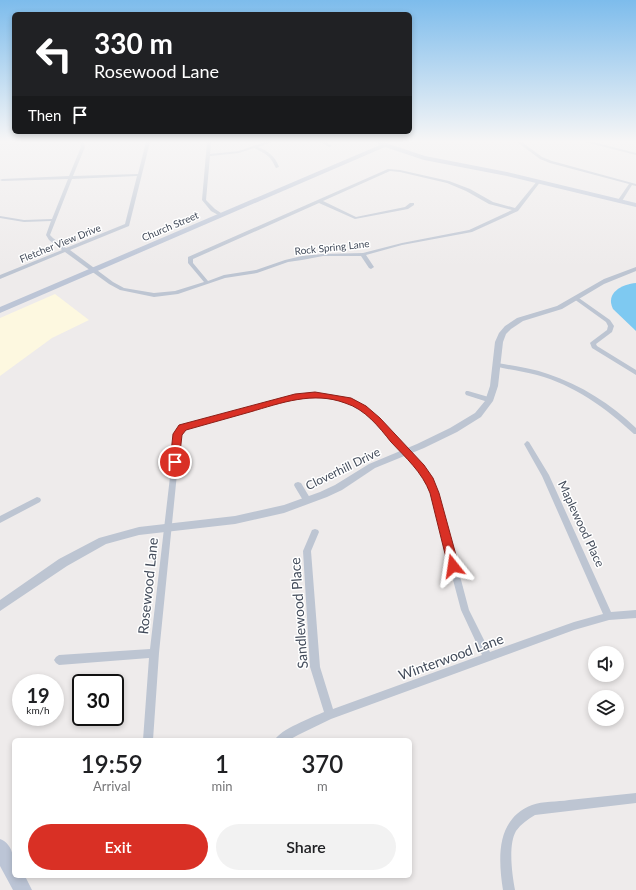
<!DOCTYPE html>
<style>
body{margin:0;font-family:Lato,sans-serif;background:#f2f2f2;color:#202124;height:100vh;display:flex;flex-direction:column;font-size:15px;white-space:nowrap}
*{box-sizing:border-box;margin:0}
p{font-size:13px;color:#757577}
.icon{flex:none;width:22px;height:22px;fill:none;stroke:currentColor;stroke-width:2;stroke-linecap:round;stroke-linejoin:round}
.map{position:relative;flex:1;overflow:hidden}
.drawer{position:absolute;left:12px;top:738px;width:400px;height:140px;display:flex;flex-direction:column;background:#fff;border-radius:6px;box-shadow:0 2px 6px #0003}
.drawer>*{flex:none}
.top-card{position:absolute;left:12px;top:12px;width:400px;height:122px;border-radius:6px;box-shadow:0 2px 6px #0003;background:#202124;color:#fff;overflow:hidden}
.fabs{position:absolute;left:588px;top:646px;display:grid;gap:8px}
.fabs a{display:grid;place-items:center;width:36px;height:36px;border-radius:50%;background:#fff;box-shadow:0 2px 6px #0003;font-size:20px}
.speed{position:absolute;left:12px;top:674px;display:flex;gap:8px;font-size:20px;font-weight:700;text-align:center}
.speed>*{display:grid;place-content:center;width:52px;height:52px;border-radius:50%;background:#fff;box-shadow:0 2px 6px #0003;line-height:1}
.speed small{font-size:10px;font-weight:400}
.speed .limit{border:2px solid #111;border-radius:6px;background:#fff;color:#111}
.pin{position:absolute;display:grid;place-items:center;width:34px;height:34px;color:#fff;margin:-17px;border:2px solid #fff;border-radius:50%;box-shadow:0 1px 4px #0007}
.me{position:absolute;width:44px;margin:-22px;rotate:345deg;stroke-linejoin:round;filter:drop-shadow(0 0 3px #0008)}
.turn{display:flex;align-items:center;gap:14px;height:84px;padding:0 16px;font-size:18px}
.turn .icon{width:52px;height:52px;stroke-width:2.5}
.turn b{display:block;font-size:28px;line-height:34px}
.then{display:flex;align-items:center;height:38px;padding:0 16px;background:#0003;gap:8px;font-size:15px}
.eta{display:flex;justify-content:space-evenly;align-items:center;height:68px;text-align:center}
.eta b{font-size:24px;font-weight:600;line-height:28px}
.primary-button{display:flex;gap:8px;margin-top:auto;padding:8px 16px}
.primary-button a{flex:1;height:46px;border-radius:24px;background:#d93025;color:#fff;font-size:16px;font-weight:600;line-height:46px;text-align:center}
.primary-button a+a{background:#f2f2f2;color:#202124}
.map>svg:first-child{display:block}
.commercial{fill:#fdf8e0}
.water{fill:#7ec9f1}
.lines{fill:none;stroke-linecap:round;stroke-linejoin:round}
.minor{fill:#bdc5d2;fill-rule:evenodd}
.tertiary{fill:#bdc5d2;fill-rule:evenodd}
.secondary{fill:#bcc5d6;fill-rule:evenodd}
.route{fill:#d93025;stroke:#8d1f18}
.labels{text-anchor:middle;stroke-width:3;stroke-linejoin:round;paint-order:stroke}
.far-street-label{font-size:10px;fill:#424b5a;stroke:#fff}
.street-label{font-size:12px;fill:#424b5a;stroke:#fff}
.near-street-label{font-size:14px;fill:#424b5a;stroke:#fff}
</style>
<div class="map">
<svg width="636" height="890" viewBox="0 0 636 890">
<rect width="100%" height="100%" fill="#eeebeb"/>
<!-- commercial -->
<path class="commercial" d="M 55,294 L 89,320 L 52,338 L 0,376 L 0,318 Z"/>
<!-- water -->
<path class="water" d="M 636,283 L 636,331 L 613,309 C 605,293 622,284 636,283 Z"/>
<g class="lines">
<!-- minor -->
<path class="minor" d="M 80,142 L 84,142 L 85,147 L 73,176 L 138,174 L 146,142 L 150,142 L 129,226 L 70,250 L 113,282 L 124,288 L 154,293 L 175,291 L 204,282 L 188,263 L 188,257 L 388,169 L 400,170 L 449,181 L 470,189 L 493,202 L 515,208 L 538,180 L 541,181 L 518,211 L 472,232 L 402,245 L 366,255 L 374,267 L 371,269 L 369,268 L 361,256 L 323,256 L 302,260 L 288,262 L 257,273 L 225,278 L 178,294 L 154,297 L 120,290 L 109,284 L 65,252 L 0,279 L 0,275 L 62,250 L 49,240 L 46,235 L 51,221 L 24,222 L 0,218 L 0,216 L 24,220 L 52,219 L 68,179 L 2,181 L 0,180 L 2,179 L 69,176 L 81,147 ZM 390,171 L 400,172 L 447,183 L 466,191 L 489,204 L 512,210 L 469,230 L 402,243 L 363,253 L 323,254 L 302,256 L 285,260 L 256,270 L 224,275 L 208,281 L 193,263 L 193,259 L 319,203 L 355,219 L 408,209 L 414,205 L 414,203 L 410,203 L 405,207 L 356,217 L 323,201 ZM 137,176 L 125,224 L 66,248 L 53,238 L 50,235 L 72,179 Z
M 207,142 L 211,142 L 210,154 L 239,151 L 265,142 L 272,142 L 258,147 C 268,151 275,156 279,167 L 276,168 C 270,155 266,154 254,148 L 239,153 L 210,156 L 206,200 L 215,209 L 224,215 L 220,216 L 211,211 L 202,200 Z
M 320,142 L 326,142 L 332,146 L 329,147 Z
M 517,142 L 522,142 L 542,157 L 552,161 L 636,184 L 636,186 L 632,185 L 622,201 L 618,201 L 618,200 L 629,184 L 550,163 L 540,159 Z
M 585,142 L 593,142 L 636,153 L 636,155 Z
M 576,296 L 610,320 L 614,326 L 612,332 L 596,344 L 597,346 L 636,370 L 636,375 L 592,348 L 590,343 L 591,342 L 607,330 L 608,326 L 606,322 L 574,299 L 573,298 Z
M 497,363 C 514,366 531,368 548,374 C 581,385 611,404 636,428 L 636,434 L 634,434 C 606,408 574,385 537,375 C 523,371 509,370 495,366 L 494,365 L 495,364 Z
M 466,391 L 468,391 L 492,398 L 493,400 L 490,402 L 488,402 L 466,395 L 465,393 Z
M 309,393 L 322,393 L 335,395 L 350,399 L 364,407 L 381,421 L 425,469 L 438,493 L 469,610 L 490,652 L 574,622 L 603,614 L 542,476 L 524,444 L 527,441 L 529,442 L 549,475 L 611,612 L 636,610 L 636,618 L 609,620 L 574,630 L 331,719 L 298,735 L 289,740 L 275,740 C 279,730 313,717 324,712 L 310,667 L 303,551 L 312,530 L 315,529 L 318,530 L 319,532 L 311,551 L 320,667 L 333,709 L 482,655 L 461,610 L 430,493 C 422,472 407,458 392,442 C 380,429 370,415 354,407 C 318,386 275,403 239,414 C 221,419 203,424 185,429 L 181,434 L 159,653 L 153,740 L 143,740 L 149,658 L 59,665 L 56,663 L 54,660 L 56,657 L 59,655 L 150,649 L 175,434 L 181,425 L 283,397 Z
M 298,482 L 301,483 L 310,498 L 311,500 L 310,502 L 307,503 L 304,502 L 295,487 L 294,485 L 295,483 Z
M 37,497 L 40,498 L 41,500 L 40,502 L 0,523 L 0,516 Z
M 636,793 L 636,803 L 535,815 C 528,819 521,824 516,831 C 508,845 512,874 515,890 L 503,890 C 498,858 496,819 532,805 C 543,801 557,802 569,800 C 591,798 614,795 636,793 Z"/>
<!-- tertiary -->
<path class="tertiary" d="M 636,267 L 636,271 L 604,284 L 562,309 L 523,321 L 511,329 L 506,334 L 503,342 L 498,386 L 493,401 L 481,417 L 457,432 L 424,448 L 375,468 L 342,490 L 327,497 L 284,513 L 235,524 L 139,535 L 106,544 L 67,566 L 0,611 L 0,600 L 59,559 L 99,538 L 139,527 L 235,516 L 284,505 L 320,492 L 335,485 L 369,464 L 417,444 L 450,428 L 475,413 L 485,401 L 490,386 L 495,342 L 499,333 L 505,326 L 517,318 L 557,306 L 604,279 Z"/>
<!-- secondary -->
<path class="secondary" d="M 376,142 L 383,142 L 425,156 L 507,172 L 636,203 L 636,207 L 507,176 L 424,160 L 385,147 L 0,313 L 0,307 L 380,145 Z
M 0,839 C 15,845 14,862 14,876 L 25,876 L 32,890 L 13,890 L 0,866 Z"/>
</g>
<!-- sky -->
<linearGradient id="sky" x2="0" y2="1"><stop stop-color="#7dbcec"/><stop offset="0.53" stop-color="#f7f6f6"/><stop offset="1" stop-color="#f7f6f6" stop-opacity="0"/></linearGradient>
<rect width="636" height="267" fill="url(#sky)"/>
<!-- route -->
<path class="route" d="M 315,392 L 351,398 L 366,406 L 380,418 L 424,465 L 433,478 L 439,493 L 459,566 L 457,569 L 453,571 L 449,569 L 448,566 L 430,493 C 422,472 406,458 391,442 C 379,427 365,409 345,403 C 313,391 281,403 250,412 C 229,418 207,424 186,430 L 182,435 L 179,462 L 175,465 L 170,462 L 173,434 L 179,425 L 295,394 Z"/>
<g class="labels">
<!-- far-street labels -->
<g class="far-street-label">
<text transform="translate(170 226) rotate(-23)" y="4">Church Street</text>
<text transform="translate(60 243) rotate(-22)" y="4">Fletcher View Drive</text>
<text transform="translate(332 247) rotate(-6)" y="4">Rock Spring Lane</text>
</g>
<!-- street labels -->
<g class="street-label">
<text transform="translate(343 469) rotate(-26)" y="4">Cloverhill Drive</text>
<text transform="translate(581 524) rotate(65)" y="4">Maplewood Place</text>
</g>
<!-- near-street labels -->
<g class="near-street-label">
<text transform="translate(148 586) rotate(-84)" y="5">Rosewood Lane</text>
<text transform="translate(299 613) rotate(-94)" y="5">Sandlewood Place</text>
<text transform="translate(451 657) rotate(-20)" y="5">Winterwood Lane</text>
</g>
</g>
</svg>
<div class="fabs">
<a><svg class="icon" aria-label="sound" viewBox="0 0 24 24"><path d="M4 9h4l5-4v14l-5-4H4zM17 9q2 3 0 6"/></svg></a>
<a><svg class="icon" aria-label="layers" viewBox="0 0 24 24"><path d="M12 4l9 5-9 5-9-5zM3 14l9 5 9-5"/></svg></a>
</div>
<div class="speed"><div>19<small>km/h</small></div><div class="limit">30</div></div>
<div class="pin" style="left:175px;top:462px;background:#d93025"><svg class="icon" aria-label="arrive" viewBox="0 0 24 24"><path d="M6 21V4h12l-3 4 3 4H6"/></svg></div>
<svg class="me" style="left:453px;top:566px" viewBox="-20 -20 40 40"><path d="M0-17L14 15 0 8-14 15z" fill="#d93025" stroke="#fff" stroke-width="4"/></svg>
<div class="top-card">
<div class="turn"><svg class="icon" aria-label="left" viewBox="0 0 24 24"><path d="M17 20v-9H6M10 6l-5 5 5 5"/></svg><div><b>330 m</b>Rosewood Lane</div></div>
<div class="then">Then<svg class="icon" aria-label="arrive" viewBox="0 0 24 24"><path d="M6 21V4h12l-3 4 3 4H6"/></svg></div>
</div>
<section class="drawer">
<div class="eta">
<div><b>19:59</b><p>Arrival</p></div>
<div><b>1</b><p>min</p></div>
<div><b>370</b><p>m</p></div>
</div>
<div class="primary-button"><a>Exit</a><a>Share</a></div>
</section>
</div>
